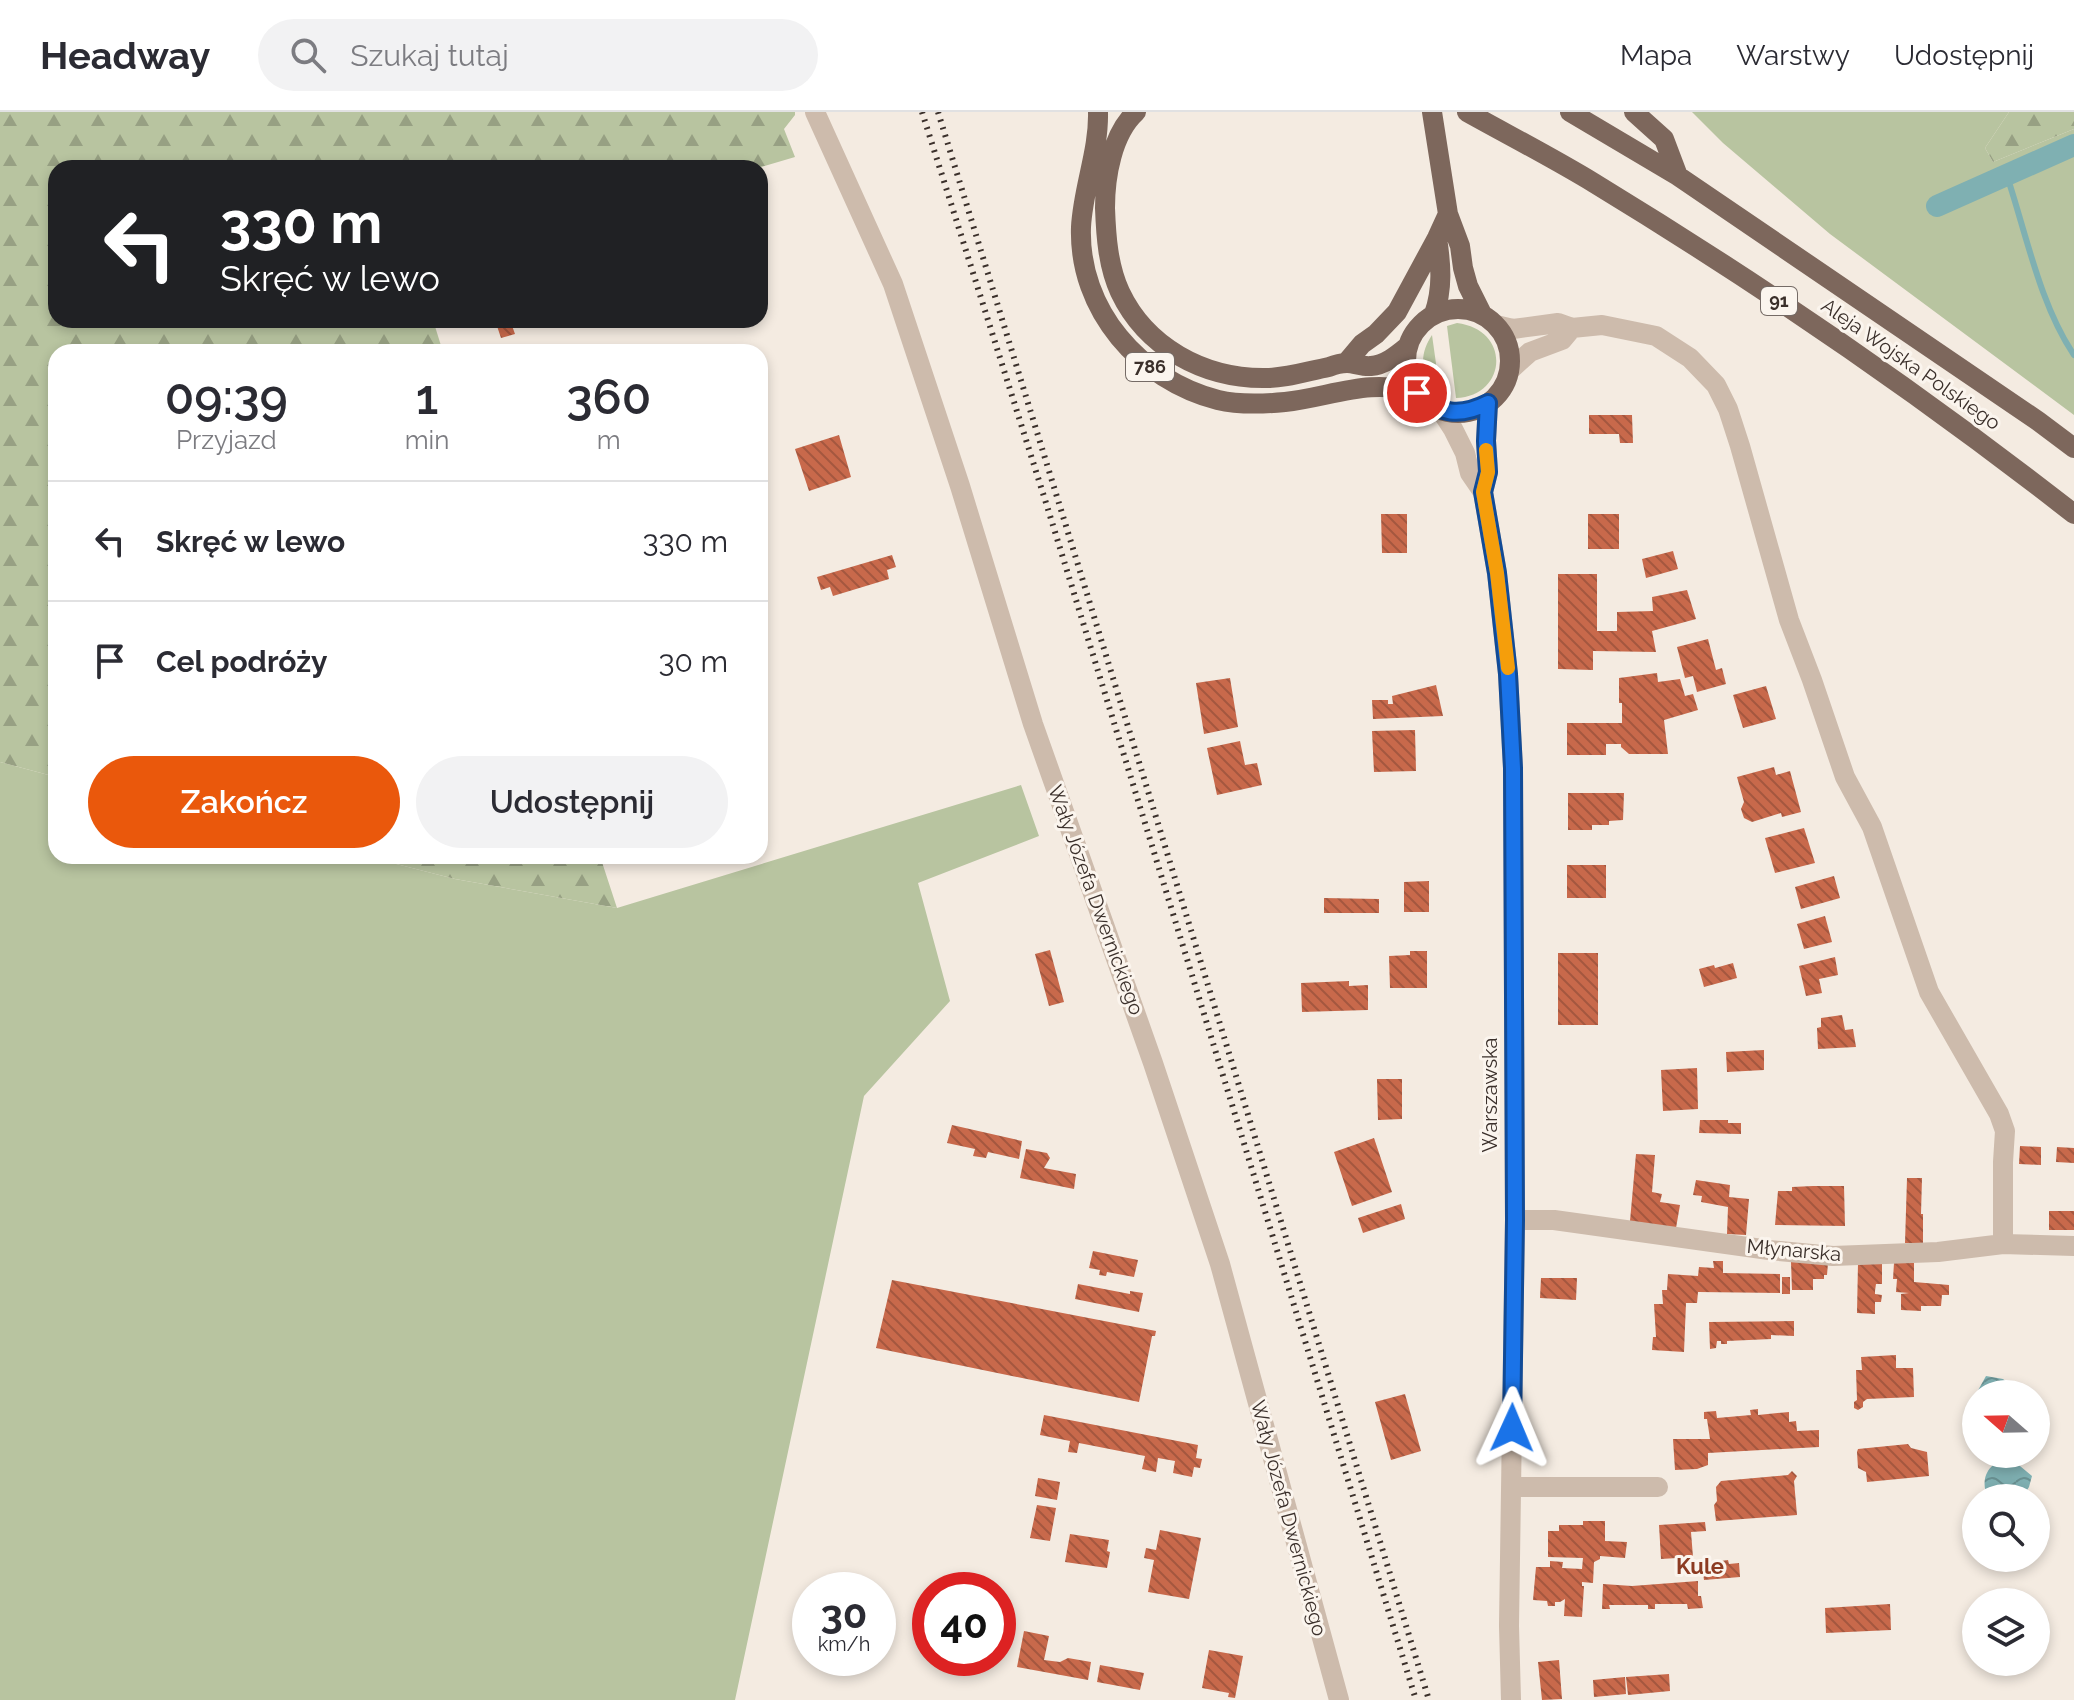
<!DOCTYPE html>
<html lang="pl">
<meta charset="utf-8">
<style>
body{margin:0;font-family:Raleway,sans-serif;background:#f2f2f3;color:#2b2b33;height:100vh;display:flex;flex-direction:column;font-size:30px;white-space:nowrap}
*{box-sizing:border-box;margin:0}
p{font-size:26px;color:#7c7c81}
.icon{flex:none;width:44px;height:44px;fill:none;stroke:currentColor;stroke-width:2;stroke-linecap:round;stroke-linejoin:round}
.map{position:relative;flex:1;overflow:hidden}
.panel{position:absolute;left:48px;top:232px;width:720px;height:520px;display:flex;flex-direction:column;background:#fff;border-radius:24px;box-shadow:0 4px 12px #0003}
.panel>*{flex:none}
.banner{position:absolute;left:48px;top:48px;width:720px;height:168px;border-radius:24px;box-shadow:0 4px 12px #0003;background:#202124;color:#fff;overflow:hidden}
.needle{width:52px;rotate:290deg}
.tools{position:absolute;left:1962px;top:1268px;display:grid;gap:16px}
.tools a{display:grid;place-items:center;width:88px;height:88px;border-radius:50%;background:#fff;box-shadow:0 4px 12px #0003;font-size:40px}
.speed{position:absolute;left:792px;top:1460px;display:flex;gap:16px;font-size:40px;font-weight:700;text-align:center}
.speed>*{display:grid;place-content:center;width:104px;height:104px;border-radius:50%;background:#fff;box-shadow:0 4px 12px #0003;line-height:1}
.speed small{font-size:20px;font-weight:400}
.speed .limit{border:12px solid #d22;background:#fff;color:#111}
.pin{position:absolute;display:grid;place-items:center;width:68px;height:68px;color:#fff;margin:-34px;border:4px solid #fff;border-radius:50%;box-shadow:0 2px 8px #0007}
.me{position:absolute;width:88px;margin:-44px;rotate:1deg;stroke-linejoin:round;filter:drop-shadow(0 0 6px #0008)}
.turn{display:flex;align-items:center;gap:28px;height:168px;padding:0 40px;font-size:36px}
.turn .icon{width:104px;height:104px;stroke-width:2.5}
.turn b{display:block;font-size:56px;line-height:68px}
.eta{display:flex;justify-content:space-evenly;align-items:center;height:136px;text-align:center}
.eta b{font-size:48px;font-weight:600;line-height:56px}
.primary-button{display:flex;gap:16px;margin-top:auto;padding:16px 40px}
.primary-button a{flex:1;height:92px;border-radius:48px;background:#ea580c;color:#fff;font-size:32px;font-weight:600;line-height:92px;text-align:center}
.primary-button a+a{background:#f2f2f3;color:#2b2b33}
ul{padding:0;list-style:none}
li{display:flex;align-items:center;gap:24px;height:120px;padding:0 40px;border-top:2px solid #e1e1e2}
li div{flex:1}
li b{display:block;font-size:30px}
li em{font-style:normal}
header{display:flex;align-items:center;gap:48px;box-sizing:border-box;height:112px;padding:0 40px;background:#fff;border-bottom:2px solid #e1e1e2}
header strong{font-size:38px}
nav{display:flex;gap:44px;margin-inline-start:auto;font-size:28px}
.search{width:560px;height:72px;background:#f2f2f3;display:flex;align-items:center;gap:20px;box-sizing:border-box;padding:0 28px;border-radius:44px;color:#7c7c81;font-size:30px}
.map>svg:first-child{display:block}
.green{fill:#b8c4a0}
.forest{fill:url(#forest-firs)}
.water{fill:url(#water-waves)}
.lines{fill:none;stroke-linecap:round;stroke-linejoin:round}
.stream{stroke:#7fb0b2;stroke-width:6}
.canal{stroke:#7fb0b2;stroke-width:22}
.building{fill:url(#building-back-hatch)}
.minor{stroke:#cdbbac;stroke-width:20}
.major{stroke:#7d675c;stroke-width:20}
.rail{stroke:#3b302b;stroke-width:6;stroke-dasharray:2 6;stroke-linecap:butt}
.route-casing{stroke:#114b97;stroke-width:20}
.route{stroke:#1a73e8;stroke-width:14}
.slow{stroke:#f59e0b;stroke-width:14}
.labels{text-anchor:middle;stroke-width:6;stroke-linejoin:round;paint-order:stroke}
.shield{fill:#fbf5ee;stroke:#756b66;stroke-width:2}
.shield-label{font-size:18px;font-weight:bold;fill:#3b302b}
.street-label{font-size:20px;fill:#3b302b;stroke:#fbf5ee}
.neighbourhood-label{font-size:22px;font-weight:bold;fill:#8c3b22;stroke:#fbf5ee}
</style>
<header>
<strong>Headway</strong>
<div class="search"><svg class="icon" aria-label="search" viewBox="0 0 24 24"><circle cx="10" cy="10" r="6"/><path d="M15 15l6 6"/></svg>Szukaj tutaj</div>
<nav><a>Mapa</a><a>Warstwy</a><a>Udostępnij</a></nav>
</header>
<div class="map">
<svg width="2074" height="1588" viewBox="0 0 2074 1588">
<defs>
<pattern id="forest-firs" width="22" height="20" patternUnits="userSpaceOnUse" patternTransform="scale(2)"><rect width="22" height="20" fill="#b8c4a0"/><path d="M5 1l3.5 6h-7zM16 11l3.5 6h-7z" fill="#97a083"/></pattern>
<pattern id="water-waves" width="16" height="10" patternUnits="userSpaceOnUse" patternTransform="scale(2)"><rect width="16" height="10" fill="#7fb0b2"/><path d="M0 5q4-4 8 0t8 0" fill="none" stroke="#699091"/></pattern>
<pattern id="building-back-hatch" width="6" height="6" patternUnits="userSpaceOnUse" patternTransform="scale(2)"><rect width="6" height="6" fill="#c8694b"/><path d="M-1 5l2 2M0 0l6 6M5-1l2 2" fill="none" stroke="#a4573f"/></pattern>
</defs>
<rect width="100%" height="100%" fill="#f4ebe1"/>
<!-- green -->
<path class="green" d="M 1692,0 L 2009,0 L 1985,36 L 1993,50 L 2074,17 L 2074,303 L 1830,122 L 1723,31 Z
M 1457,211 C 1512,218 1507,284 1456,286 L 1447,214 Z
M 1432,223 L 1440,280 C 1419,265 1419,242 1432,223 Z
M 0,650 L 56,665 L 56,744 L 365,744 L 455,767 L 617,796 L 1021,673 L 1039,724 L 918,771 L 950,889 L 864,984 L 735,1588 L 0,1588 Z"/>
<!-- forest -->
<path class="forest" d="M 0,0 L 795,0 L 795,3 L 784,17 L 795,45 L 758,56 L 56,56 L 56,208 L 433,208 L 443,240 L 56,240 L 56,665 L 0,650 Z
M 2009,0 L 2074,0 L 2074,17 L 1993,50 L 1985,36 Z
M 365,744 L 600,744 L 617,796 L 455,767 Z"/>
<!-- water -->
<path class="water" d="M 1986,1264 L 2003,1267 L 2019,1280 L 2019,1282 L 1976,1282 L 1976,1296 L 1973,1293 L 1976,1282 Z
M 1998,1348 L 2014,1349 L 2032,1364 L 2029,1375 L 2022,1386 L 2011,1386 L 1986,1381 C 1982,1365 1987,1358 1998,1348 Z"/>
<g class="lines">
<!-- stream -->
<path class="stream" d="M 2007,64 C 2026,121 2040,193 2074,243"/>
<!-- canal -->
<path class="canal" d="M 1937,94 L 2074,33"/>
</g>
<!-- building -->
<path class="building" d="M 495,208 L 510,208 L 515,222 L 501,226 Z
M 1589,303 L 1632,303 L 1633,331 L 1620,331 L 1619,322 L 1589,322 Z
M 839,323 L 851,365 L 809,379 L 795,337 Z
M 1381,402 L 1407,402 L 1407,441 L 1382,441 Z
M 1588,402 L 1619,402 L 1619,437 L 1588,437 Z
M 1673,439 L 1678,457 L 1646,466 L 1642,447 Z
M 892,443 L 896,455 L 887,458 L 889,467 L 833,484 L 830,475 L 821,478 L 817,465 Z
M 1558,462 L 1597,462 L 1597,519 L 1617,519 L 1617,500 L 1653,499 L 1652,485 L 1687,478 L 1696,507 L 1652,519 L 1656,540 L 1593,539 L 1593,558 L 1558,557 Z
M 1708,527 L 1716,558 L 1722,556 L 1726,572 L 1697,580 L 1693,564 L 1685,566 L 1677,535 Z
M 1657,561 L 1658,570 L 1680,567 L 1685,584 L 1693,582 L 1698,598 L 1664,608 L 1668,642 L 1629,642 L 1621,635 L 1621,632 L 1606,632 L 1606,643 L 1567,643 L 1567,611 L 1622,611 L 1622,591 L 1619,591 L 1619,566 Z
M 1230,566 L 1238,615 L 1204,622 L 1196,571 Z
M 1436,573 L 1443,604 L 1373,607 L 1372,588 L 1388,588 L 1388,592 L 1393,592 L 1392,584 Z
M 1766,574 L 1776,607 L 1743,616 L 1733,583 Z
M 1415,618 L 1416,659 L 1374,660 L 1372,619 Z
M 1240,629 L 1245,653 L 1257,651 L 1262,673 L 1217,683 L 1207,636 Z
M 1774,655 L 1776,663 L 1790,659 L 1801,700 L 1782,705 L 1781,701 L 1752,710 L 1744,706 L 1741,697 L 1744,690 L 1737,665 Z
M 1568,681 L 1624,681 L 1623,708 L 1609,709 L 1609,713 L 1592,713 L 1592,718 L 1568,718 Z
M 1804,716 L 1815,751 L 1775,761 L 1765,726 Z
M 1567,753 L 1606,753 L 1606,786 L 1567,786 Z
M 1834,764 L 1840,786 L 1801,797 L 1795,775 Z
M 1429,769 L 1429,800 L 1404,800 L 1404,770 Z
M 1324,786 L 1379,787 L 1379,801 L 1324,801 Z
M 1825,804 L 1832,830 L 1804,837 L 1797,812 Z
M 1050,838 L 1064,890 L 1049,894 L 1035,842 Z
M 1410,839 L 1427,839 L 1427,876 L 1390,876 L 1389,844 L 1410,843 Z
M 1558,841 L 1598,841 L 1598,913 L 1558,913 Z
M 1835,845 L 1838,863 L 1819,867 L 1822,881 L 1806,884 L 1799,854 Z
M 1733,851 L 1737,866 L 1704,875 L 1699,857 L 1714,853 L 1715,856 Z
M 1349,869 L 1349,874 L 1368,873 L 1368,898 L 1302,900 L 1301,871 Z
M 1842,903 L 1845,918 L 1853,917 L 1856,935 L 1818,937 L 1817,916 L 1821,915 L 1821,906 Z
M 1764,938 L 1764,958 L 1727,960 L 1726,940 Z
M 1697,956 L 1698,997 L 1663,999 L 1661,958 Z
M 1377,967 L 1402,967 L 1402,1007 L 1378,1008 Z
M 1700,1008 L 1728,1008 L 1728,1011 L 1741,1011 L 1741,1022 L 1699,1021 Z
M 952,1013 L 1022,1029 L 1019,1047 L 988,1040 L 986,1046 L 973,1044 L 975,1037 L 947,1031 Z
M 1374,1026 L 1392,1080 L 1352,1094 L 1334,1040 Z
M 2020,1034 L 2041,1035 L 2041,1053 L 2019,1052 Z
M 2057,1035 L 2074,1036 L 2074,1051 L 2056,1050 Z
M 1026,1037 L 1047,1041 L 1050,1046 L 1044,1056 L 1076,1062 L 1074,1077 L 1020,1066 Z
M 1636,1042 L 1655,1043 L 1652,1080 L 1662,1082 L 1660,1090 L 1680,1093 L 1676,1116 L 1630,1109 Z
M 1907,1066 L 1922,1066 L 1921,1102 L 1923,1102 L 1923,1131 L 1905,1131 Z
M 1696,1068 L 1730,1073 L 1729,1085 L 1749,1087 L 1746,1123 L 1727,1122 L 1728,1095 L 1701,1090 L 1702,1084 L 1693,1083 Z
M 1813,1074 L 1844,1074 L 1845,1114 L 1775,1113 L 1778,1079 L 1792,1079 L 1792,1075 Z
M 1401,1092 L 1405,1107 L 1363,1121 L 1358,1106 Z
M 2049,1099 L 2074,1099 L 2074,1118 L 2049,1118 Z
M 1093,1139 L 1138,1148 L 1134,1165 L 1107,1160 L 1106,1164 L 1099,1163 L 1100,1158 L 1089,1156 Z
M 1713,1149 L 1723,1149 L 1723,1161 L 1780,1162 L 1780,1181 L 1698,1180 L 1697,1191 L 1686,1191 L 1684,1240 L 1652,1238 L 1653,1225 L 1656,1225 L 1654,1192 L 1663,1192 L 1662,1178 L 1667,1178 L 1668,1162 L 1698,1164 L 1699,1155 L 1714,1156 Z
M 1791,1150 L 1828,1151 L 1827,1163 L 1824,1163 L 1824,1167 L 1813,1167 L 1813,1178 L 1792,1178 Z
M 1858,1151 L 1882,1152 L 1882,1172 L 1876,1172 L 1875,1179 L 1875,1182 L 1882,1183 L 1881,1190 L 1875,1190 L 1875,1202 L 1857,1201 Z
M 1894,1151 L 1914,1151 L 1914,1170 L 1949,1173 L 1949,1183 L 1942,1183 L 1941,1194 L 1921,1194 L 1921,1199 L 1901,1198 L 1901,1182 L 1909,1181 L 1896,1180 L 1897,1167 L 1893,1167 Z
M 1782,1165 L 1790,1165 L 1790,1182 L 1782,1182 Z
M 1541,1166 L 1577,1166 L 1576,1188 L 1540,1186 Z
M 892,1168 L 1156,1219 L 1155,1224 L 1152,1224 L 1139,1290 L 876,1236 Z
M 1078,1172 L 1130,1182 L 1130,1179 L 1143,1181 L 1139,1200 L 1075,1187 Z
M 1794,1209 L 1794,1224 L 1771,1223 L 1771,1227 L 1727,1229 L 1727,1232 L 1721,1232 L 1721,1229 L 1717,1229 L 1716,1236 L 1710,1237 L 1709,1210 Z
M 1896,1243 L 1896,1256 L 1913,1256 L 1914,1285 L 1867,1287 L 1863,1290 L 1863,1295 L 1858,1298 L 1854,1296 L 1854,1290 L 1857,1288 L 1856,1258 L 1862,1258 L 1861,1245 Z
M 1405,1282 L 1421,1339 L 1391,1348 L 1375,1290 Z
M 1758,1297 L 1758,1303 L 1789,1300 L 1789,1310 L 1796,1309 L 1797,1319 L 1819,1318 L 1819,1335 L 1708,1341 L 1708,1353 L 1697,1357 L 1675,1358 L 1673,1327 L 1710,1327 L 1707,1307 L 1704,1307 L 1704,1300 L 1716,1299 L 1717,1306 L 1751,1303 L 1750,1298 Z
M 1044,1303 L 1198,1333 L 1196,1346 L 1202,1347 L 1200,1356 L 1194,1355 L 1192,1365 L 1173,1361 L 1175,1349 L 1158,1346 L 1156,1360 L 1142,1357 L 1145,1344 L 1079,1331 L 1077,1341 L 1068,1340 L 1070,1329 L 1040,1323 Z
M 1908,1332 L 1911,1336 L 1927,1340 L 1929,1364 L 1867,1370 L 1866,1360 L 1858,1356 L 1857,1340 L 1858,1337 Z
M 1792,1359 L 1797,1364 L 1794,1369 L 1797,1403 L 1716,1409 L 1714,1393 L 1717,1389 L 1716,1375 L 1721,1369 L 1788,1363 Z
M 1038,1366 L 1060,1370 L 1057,1388 L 1035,1384 Z
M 1037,1393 L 1056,1396 L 1050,1429 L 1030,1426 Z
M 1583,1409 L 1605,1409 L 1605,1429 L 1627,1430 L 1625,1446 L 1600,1444 L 1600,1447 L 1594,1450 L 1593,1471 L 1582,1470 L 1582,1474 L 1584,1474 L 1582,1505 L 1564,1504 L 1565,1487 L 1560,1490 L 1555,1490 L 1555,1494 L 1548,1494 L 1547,1489 L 1533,1488 L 1536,1455 L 1550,1455 L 1550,1449 L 1563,1450 L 1562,1456 L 1582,1457 L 1583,1446 L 1548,1445 L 1548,1419 L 1559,1419 L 1559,1413 L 1583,1413 Z
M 1705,1410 L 1706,1419 L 1691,1420 L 1693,1445 L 1661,1447 L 1659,1413 Z
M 1160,1418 L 1201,1426 L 1189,1487 L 1148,1480 L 1154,1448 L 1144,1446 L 1146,1436 L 1156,1438 Z
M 1070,1422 L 1109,1428 L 1107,1439 L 1110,1440 L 1107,1456 L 1065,1450 Z
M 1728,1448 L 1729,1452 L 1739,1451 L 1740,1465 L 1704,1468 L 1702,1454 L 1722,1452 L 1721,1449 Z
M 1698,1469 L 1698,1484 L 1701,1484 L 1703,1496 L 1688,1497 L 1687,1492 L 1655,1492 L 1655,1497 L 1648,1497 L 1648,1493 L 1609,1493 L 1610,1497 L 1602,1497 L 1603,1472 L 1632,1474 Z
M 1890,1492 L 1891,1518 L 1826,1521 L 1825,1496 Z
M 1024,1519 L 1049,1524 L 1044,1548 L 1060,1550 L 1068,1546 L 1091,1550 L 1088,1568 L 1017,1555 Z
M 1209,1538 L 1243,1544 L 1235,1586 L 1228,1585 L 1229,1581 L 1202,1576 Z
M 1559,1548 L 1562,1587 L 1542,1588 L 1538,1550 Z
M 1100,1553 L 1144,1561 L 1140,1578 L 1097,1570 Z
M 1669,1562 L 1670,1579 L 1628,1583 L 1626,1565 Z
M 1625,1565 L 1626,1582 L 1594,1585 L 1593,1568 Z"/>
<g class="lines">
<!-- minor -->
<path class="minor" d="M 815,0 L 893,172 L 960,374 L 1033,612 L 1153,951 L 1220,1152 L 1339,1588
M 1496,213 L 1513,217 L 1558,211 L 1572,216 L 1602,213 L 1656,224 L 1690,246 L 1716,273 L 1728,297 L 1740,334 L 1789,508 L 1812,568 L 1845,665 L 1872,715 L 1929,880 L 1999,1002 L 2005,1019 L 2003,1050 L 2003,1132
M 1510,258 L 1530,240 L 1562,228 L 1572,216
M 1440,297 L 1453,317 L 1465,341 L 1470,361 L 1483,380 L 1497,461 L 1508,562 L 1513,656 L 1515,1108 L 1509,1514 L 1511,1588
M 1483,380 L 1488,360 L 1486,329 L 1488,291
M 1515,1108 L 1554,1108 L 1769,1138 L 1833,1144 L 1938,1140 L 2003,1132 L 2074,1134
M 1511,1375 L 1658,1375"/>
<!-- major -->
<path class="major" d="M 1098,0 C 1099,39 1083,76 1081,115 C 1078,198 1140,268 1218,288 C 1239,293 1264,292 1285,290 C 1331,285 1371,265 1417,281
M 1136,0 C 1112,22 1105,65 1105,96 C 1106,124 1108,154 1120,180 C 1146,235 1203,266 1263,266 C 1284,267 1308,259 1329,255 C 1334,253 1341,251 1347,251 C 1354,251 1363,255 1371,254 C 1385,253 1397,243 1408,234
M 1432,0 L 1448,102 L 1460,134 L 1463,156 L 1468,174 L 1482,202
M 1467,0 C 1510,24 1553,46 1594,71 C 1760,172 1921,282 2074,402
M 1570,0 L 1678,64 L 2038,309 L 2074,336
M 1634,0 L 1664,27 L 1678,64
M1406 249a52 52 0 1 1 104 0a52 52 0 1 1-104 0Z
M 1434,202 C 1443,177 1441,152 1437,126
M 1346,251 L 1362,232 L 1376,222 L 1397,200 L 1437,126 L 1448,102"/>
<!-- rail -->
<path class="rail" d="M 922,0 L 1047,394 L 1416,1588
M 938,0 L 1429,1588"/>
</g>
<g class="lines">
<!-- route casing -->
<g class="route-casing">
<path id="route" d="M 1417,281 C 1440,303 1460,305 1488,291 L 1486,329 L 1488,360 L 1483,380 L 1497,461 L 1508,562 L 1513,656 L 1515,1108 L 1512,1316"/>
</g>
<!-- route -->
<use href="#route" class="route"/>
<!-- slow -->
<path class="slow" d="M 1486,338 L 1488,360 L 1483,380 L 1497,461 L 1508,556"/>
</g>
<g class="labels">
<!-- shield labels -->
<g class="shield">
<rect x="1761" y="175" width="36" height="28" rx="6"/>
<rect x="1126" y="241" width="48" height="28" rx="6"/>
</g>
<g class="shield-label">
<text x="1779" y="195">91</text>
<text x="1150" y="261">786</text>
</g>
<!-- street labels -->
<g class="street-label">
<text transform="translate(1911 252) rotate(35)" y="7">Aleja Wojska Polskiego</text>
<text transform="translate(1096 788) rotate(70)" y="7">Wały Józefa Dwernickiego</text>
<text transform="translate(1490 983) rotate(-90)" y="7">Warszawska</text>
<text transform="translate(1794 1138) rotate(5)" y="7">Młynarska</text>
<text transform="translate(1289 1406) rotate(75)" y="7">Wały Józefa Dwernickiego</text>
</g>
<!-- neighbourhood labels -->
<g class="neighbourhood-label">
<text x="1700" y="1462">Kule</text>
</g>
</g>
</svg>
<div class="tools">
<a><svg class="needle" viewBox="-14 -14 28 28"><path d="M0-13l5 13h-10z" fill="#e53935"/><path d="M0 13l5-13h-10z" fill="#7c7c81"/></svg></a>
<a><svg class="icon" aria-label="search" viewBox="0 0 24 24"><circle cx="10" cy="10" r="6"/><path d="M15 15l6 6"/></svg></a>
<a><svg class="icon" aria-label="layers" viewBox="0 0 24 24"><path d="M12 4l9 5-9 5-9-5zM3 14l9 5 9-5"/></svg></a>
</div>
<div class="speed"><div>30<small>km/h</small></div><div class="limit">40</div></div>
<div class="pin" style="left:1417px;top:281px;background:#d93025"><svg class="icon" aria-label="arrive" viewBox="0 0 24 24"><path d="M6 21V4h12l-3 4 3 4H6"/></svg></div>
<svg class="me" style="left:1512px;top:1316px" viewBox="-20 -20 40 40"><path d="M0-17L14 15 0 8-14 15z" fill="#1a73e8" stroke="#fff" stroke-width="4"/></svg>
<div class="banner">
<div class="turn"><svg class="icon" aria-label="left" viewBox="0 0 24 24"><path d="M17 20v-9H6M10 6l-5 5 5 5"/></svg><div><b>330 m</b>Skręć w lewo</div></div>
</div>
<section class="panel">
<div class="eta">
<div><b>09:39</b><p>Przyjazd</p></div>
<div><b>1</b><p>min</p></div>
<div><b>360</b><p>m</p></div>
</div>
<ul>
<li><svg class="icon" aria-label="left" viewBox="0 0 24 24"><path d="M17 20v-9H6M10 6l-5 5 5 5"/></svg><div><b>Skręć w lewo</b></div><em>330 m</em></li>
<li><svg class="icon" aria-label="arrive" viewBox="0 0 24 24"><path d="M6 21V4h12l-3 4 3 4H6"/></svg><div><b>Cel podróży</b></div><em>30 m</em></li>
</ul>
<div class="primary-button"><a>Zakończ</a><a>Udostępnij</a></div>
</section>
</div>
